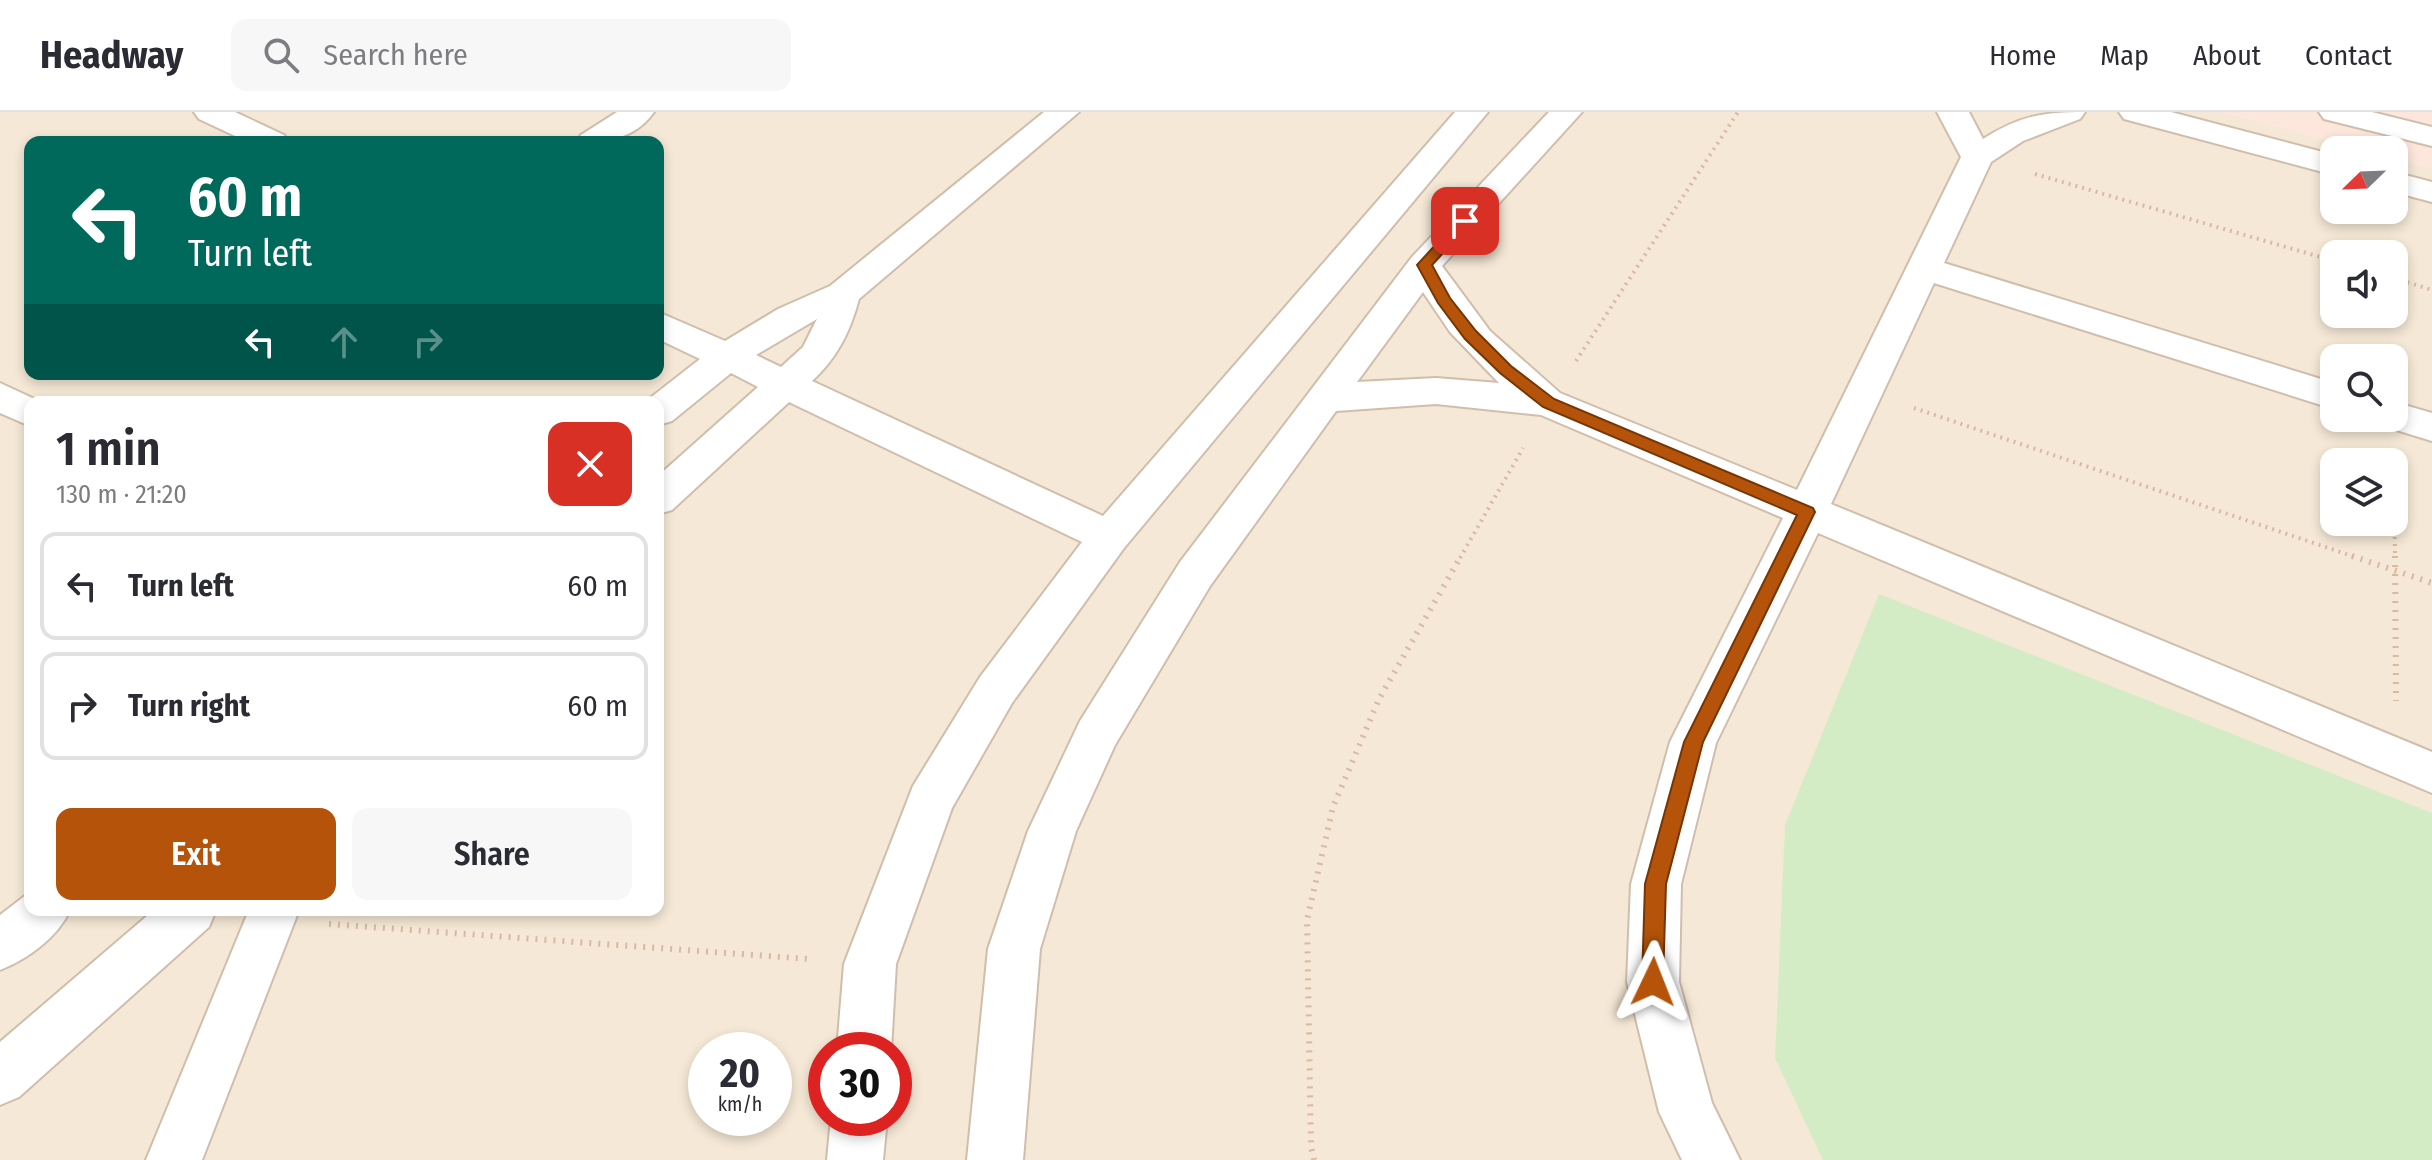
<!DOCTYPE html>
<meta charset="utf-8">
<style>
body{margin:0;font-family:"Fira Sans Condensed",sans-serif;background:#f7f7f7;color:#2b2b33;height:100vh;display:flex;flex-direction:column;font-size:30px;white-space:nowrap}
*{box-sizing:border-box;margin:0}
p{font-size:26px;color:#7c7c81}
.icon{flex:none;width:44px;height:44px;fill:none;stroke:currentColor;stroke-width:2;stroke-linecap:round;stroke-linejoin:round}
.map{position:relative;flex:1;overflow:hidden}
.sheet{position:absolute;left:24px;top:284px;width:640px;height:520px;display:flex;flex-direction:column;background:#fff;border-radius:16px;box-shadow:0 4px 12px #0003}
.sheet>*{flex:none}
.hud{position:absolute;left:24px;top:24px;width:640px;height:244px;border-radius:16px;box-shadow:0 4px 12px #0003;background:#00695c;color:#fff;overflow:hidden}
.needle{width:52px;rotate:247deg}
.fabs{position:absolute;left:2320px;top:24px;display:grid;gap:16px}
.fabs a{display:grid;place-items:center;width:88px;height:88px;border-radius:16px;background:#fff;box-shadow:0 4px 12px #0003;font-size:40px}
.speed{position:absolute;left:688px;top:920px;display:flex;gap:16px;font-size:40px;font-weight:700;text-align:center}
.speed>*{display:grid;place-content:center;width:104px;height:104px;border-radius:50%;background:#fff;box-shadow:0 4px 12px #0003;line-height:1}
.speed small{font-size:20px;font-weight:400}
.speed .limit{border:12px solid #d22;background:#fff;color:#111}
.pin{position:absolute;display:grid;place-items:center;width:68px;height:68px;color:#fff;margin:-34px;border-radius:16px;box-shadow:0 4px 12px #0006}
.me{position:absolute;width:88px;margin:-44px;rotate:2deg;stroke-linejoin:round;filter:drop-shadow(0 0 6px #0008)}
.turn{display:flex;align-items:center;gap:28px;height:168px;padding:0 32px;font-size:36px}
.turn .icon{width:104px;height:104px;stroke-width:2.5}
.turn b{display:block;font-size:56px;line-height:68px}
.lanes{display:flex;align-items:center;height:76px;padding:0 32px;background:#0003;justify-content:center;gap:40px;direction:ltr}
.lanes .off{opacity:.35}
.round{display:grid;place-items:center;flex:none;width:84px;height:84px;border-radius:16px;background:#f7f7f7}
.headline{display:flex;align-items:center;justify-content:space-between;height:136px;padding:0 32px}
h1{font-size:48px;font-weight:600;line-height:60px}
.action{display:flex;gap:16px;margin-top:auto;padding:16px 32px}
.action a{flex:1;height:92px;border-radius:16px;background:#b45309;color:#fff;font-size:32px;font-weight:600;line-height:92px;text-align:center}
.action a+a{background:#f7f7f7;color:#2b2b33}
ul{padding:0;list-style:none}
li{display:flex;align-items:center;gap:24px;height:108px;margin:0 16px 12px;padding:0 16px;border:4px solid #e1e1e2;border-radius:16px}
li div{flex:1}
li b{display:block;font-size:30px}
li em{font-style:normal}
header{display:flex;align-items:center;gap:48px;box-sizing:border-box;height:112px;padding:0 40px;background:#fff;border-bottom:2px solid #e1e1e2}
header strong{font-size:38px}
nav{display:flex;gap:44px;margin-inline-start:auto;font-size:28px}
.search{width:560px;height:72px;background:#f7f7f7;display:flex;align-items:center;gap:20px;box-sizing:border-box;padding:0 28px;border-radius:16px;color:#7c7c81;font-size:30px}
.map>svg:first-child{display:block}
.residential{fill:#f5e8d6;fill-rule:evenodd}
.commercial{fill:#fde7dc}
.green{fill:#d4ecc6}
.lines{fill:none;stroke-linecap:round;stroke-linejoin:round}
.minor-casing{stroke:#d0bead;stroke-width:4}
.path-far1{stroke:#d9b9a2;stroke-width:4;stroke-dasharray:2 5;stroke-linecap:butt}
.path{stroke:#d9b9a2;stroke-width:6;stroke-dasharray:2 7;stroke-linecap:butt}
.minor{fill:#fff;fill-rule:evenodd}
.route{fill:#b45309;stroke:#753606;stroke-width:2}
</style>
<header>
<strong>Headway</strong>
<div class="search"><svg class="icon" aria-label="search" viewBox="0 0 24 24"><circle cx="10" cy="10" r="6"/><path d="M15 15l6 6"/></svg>Search here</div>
<nav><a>Home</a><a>Map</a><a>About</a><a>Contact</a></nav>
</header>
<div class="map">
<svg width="2432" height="1048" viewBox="0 0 2432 1048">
<rect width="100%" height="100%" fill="#fdf6e8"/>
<!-- residential -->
<path class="residential" d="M 0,0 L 2223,0 L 2365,38 L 2334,38 L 2334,98 L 2394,98 L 2394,46 L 2432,56 L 2432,1048 L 0,1048 ZM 30,30 L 658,30 L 658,262 L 30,262 ZM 2334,142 L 2394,142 L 2394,202 L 2334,202 ZM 2334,246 L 2394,246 L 2394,306 L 2334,306 ZM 30,290 L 658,290 L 658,798 L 30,798 ZM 2334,350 L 2394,350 L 2394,410 L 2334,410 ZM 706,938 L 774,938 L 774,1006 L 706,1006 ZM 826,938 L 894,938 L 894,1006 L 826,1006 Z"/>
<!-- commercial -->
<path class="commercial" d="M 2223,0 L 2432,0 L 2432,56 L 2394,46 L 2394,38 L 2365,38 Z"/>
<!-- green -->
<path class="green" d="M 1879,482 L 2432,701 L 2432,1048 L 1823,1048 L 1775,946 L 1785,713 Z"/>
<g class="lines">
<!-- minor casing -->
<g class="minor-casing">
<path id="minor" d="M 194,0 L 235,0 L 284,23 L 289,30 L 248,30 L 199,7 Z
M 617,0 L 654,0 C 634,28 606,30 576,30 L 581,23 Z
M 1044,0 L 1079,0 L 859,187 C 850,220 837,246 812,269 L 1103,404 L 1455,0 L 1488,0 L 1124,436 L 1012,591 L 952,696 L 896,852 L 891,938 L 837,938 L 844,852 L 913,674 L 980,565 L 1082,430 L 789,290 L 672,398 L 658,402 L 658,364 L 758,275 L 731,261 L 672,309 L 658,313 L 658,290 L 645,290 L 700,247 L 658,227 L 658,200 L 725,229 L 778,197 L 830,174 ZM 817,207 L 803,235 L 781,255 L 756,243 Z
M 1549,0 L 1582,0 L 1442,154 L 1490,219 L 1560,281 L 1797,378 L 1961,45 L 1937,0 L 1969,0 L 1983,27 C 2019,4 2043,0 2085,0 L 2080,7 L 2023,29 L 1991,50 L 1944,151 L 2334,271 L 2334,297 L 1934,171 L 1831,392 L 2432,640 L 2432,681 L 1818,421 L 1716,631 L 1681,772 L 1679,870 L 1712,991 L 1740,1048 L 1682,1048 L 1659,1000 L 1627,870 L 1631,772 L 1670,630 L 1783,406 L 1541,303 L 1436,292 L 1336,299 L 1210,474 L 1115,633 L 1076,719 L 1040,837 L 1023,1048 L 967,1048 L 988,837 L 1028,719 L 1080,609 L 1180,450 L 1412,145 ZM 1423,180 L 1450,220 L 1499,271 L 1436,266 L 1357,270 Z
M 2119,0 L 2171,0 L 2334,43 L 2334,63 L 2124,7 Z
M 2319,0 L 2372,0 L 2432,15 L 2432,34 L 2324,7 Z
M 2394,60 L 2432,70 L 2432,90 L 2394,80 Z
M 0,271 L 41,290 L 30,290 L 30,314 L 0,301 Z
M 2394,290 L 2432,301 L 2432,329 L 2380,313 L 2377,306 L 2394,306 Z
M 30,780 L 30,798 L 70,798 C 58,825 28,847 0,858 L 0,803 Z
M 154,798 L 216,798 L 209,815 L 19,985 L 0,993 L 0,930 Z
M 249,798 L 299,798 L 202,1048 L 146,1048 Z
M 831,1006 L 887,1006 L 883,1048 L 827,1048 Z"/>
</g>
<!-- path-far1 -->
<path class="path-far1" d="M 2035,62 L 2334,149
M 2394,166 L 2432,178
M 1576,249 L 1738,0
M 1914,296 L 2358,446
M 2394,355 L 2395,446
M 1460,446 L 1523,336"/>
<!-- path -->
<path class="path" d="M 2352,444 L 2432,471
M 2395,444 L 2396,589
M 329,812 L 809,847
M 1314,1048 L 1311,1035 L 1307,808 L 1333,695 L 1379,587 L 1461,444"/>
<!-- minor -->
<use href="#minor" class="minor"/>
</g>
<!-- route -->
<path class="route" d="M 1465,105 L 1472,109 L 1470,112 L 1432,153 L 1450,186 L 1476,219 L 1511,254 L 1554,287 L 1813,396 L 1815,400 L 1703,630 L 1666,772 L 1663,870 L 1660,878 L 1653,881 L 1645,878 L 1642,870 L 1645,772 L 1684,630 L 1797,403 L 1543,295 L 1500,261 L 1465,227 L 1438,191 L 1417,153 L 1460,106 Z"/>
</svg>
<div class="fabs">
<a><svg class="needle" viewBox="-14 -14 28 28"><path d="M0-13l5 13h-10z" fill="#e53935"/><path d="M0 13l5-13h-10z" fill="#7c7c81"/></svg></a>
<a><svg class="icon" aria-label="sound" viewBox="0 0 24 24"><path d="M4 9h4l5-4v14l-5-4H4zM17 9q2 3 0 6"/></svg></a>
<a><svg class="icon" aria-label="search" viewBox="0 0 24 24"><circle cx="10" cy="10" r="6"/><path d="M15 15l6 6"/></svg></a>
<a><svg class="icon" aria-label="layers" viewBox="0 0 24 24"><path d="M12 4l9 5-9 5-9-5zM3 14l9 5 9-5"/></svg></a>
</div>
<div class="speed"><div>20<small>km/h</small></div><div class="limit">30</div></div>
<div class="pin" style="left:1465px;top:109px;background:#d93025"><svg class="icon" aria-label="arrive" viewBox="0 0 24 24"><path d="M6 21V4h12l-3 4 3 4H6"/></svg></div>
<svg class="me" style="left:1653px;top:870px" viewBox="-20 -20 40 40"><path d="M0-17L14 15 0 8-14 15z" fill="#b45309" stroke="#fff" stroke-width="4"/></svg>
<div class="hud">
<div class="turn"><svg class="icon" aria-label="left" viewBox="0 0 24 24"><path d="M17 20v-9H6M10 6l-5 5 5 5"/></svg><div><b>60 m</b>Turn left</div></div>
<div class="lanes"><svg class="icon" aria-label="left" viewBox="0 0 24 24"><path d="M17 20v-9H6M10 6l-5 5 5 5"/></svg><svg class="icon off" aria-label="ahead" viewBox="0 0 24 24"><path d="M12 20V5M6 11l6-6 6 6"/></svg><svg class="icon off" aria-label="right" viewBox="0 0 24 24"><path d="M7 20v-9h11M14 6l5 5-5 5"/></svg></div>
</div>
<section class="sheet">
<div class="headline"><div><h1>1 min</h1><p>130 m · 21:20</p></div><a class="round" style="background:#d93025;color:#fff"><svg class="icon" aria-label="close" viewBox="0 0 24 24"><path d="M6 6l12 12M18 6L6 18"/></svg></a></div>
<ul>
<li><svg class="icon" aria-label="left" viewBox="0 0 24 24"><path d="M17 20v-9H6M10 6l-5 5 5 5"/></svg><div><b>Turn left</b></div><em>60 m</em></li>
<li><svg class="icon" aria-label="right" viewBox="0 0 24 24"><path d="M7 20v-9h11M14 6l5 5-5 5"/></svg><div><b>Turn right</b></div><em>60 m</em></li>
</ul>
<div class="action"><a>Exit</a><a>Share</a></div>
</section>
</div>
